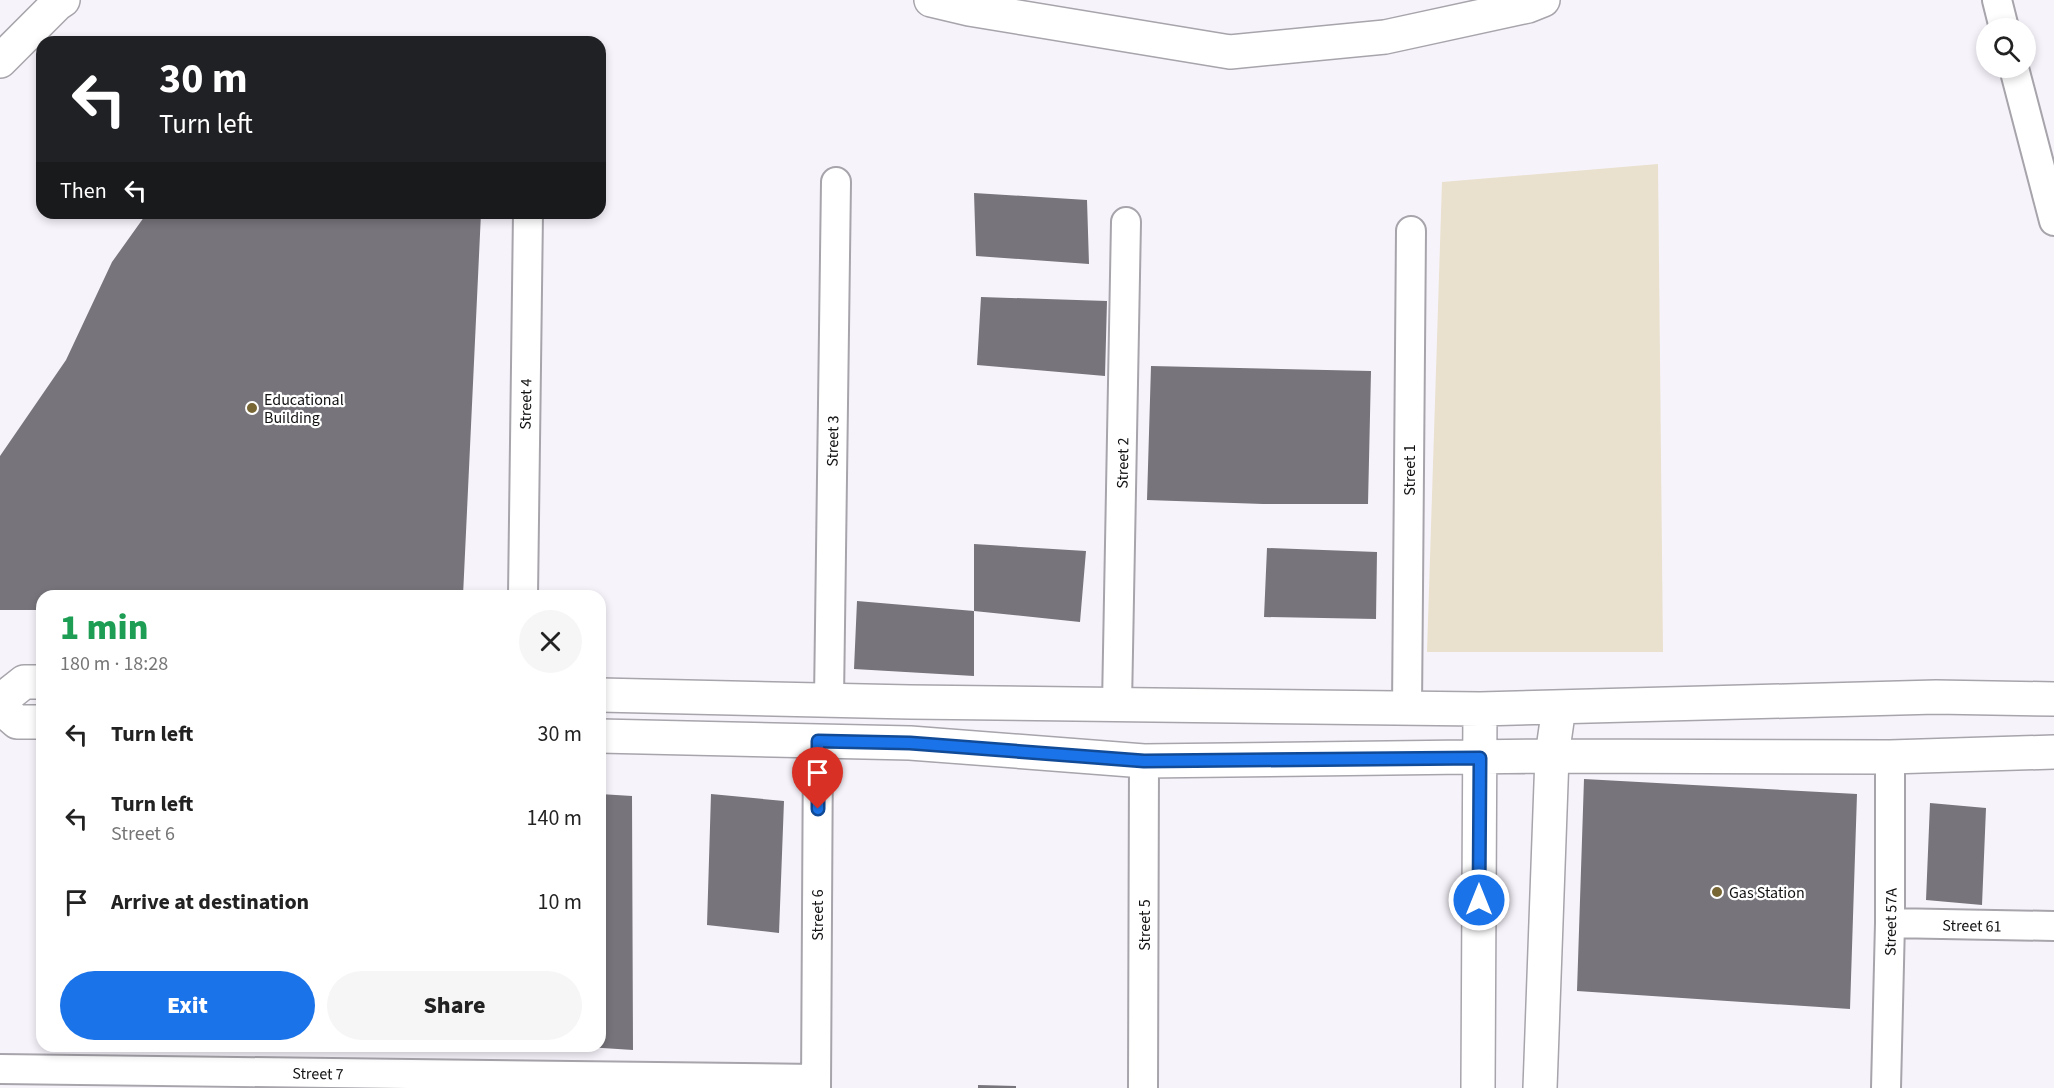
<!DOCTYPE html>
<meta charset="utf-8">
<style>
body{margin:0;font-family:"Source Sans 3",sans-serif;background:#f6f6f6;color:#222;height:100vh;display:flex;flex-direction:column;font-size:22px;white-space:nowrap}
*{box-sizing:border-box;margin:0}
p{font-size:20px;color:#767676}
.icon{flex:none;width:33px;height:33px;fill:none;stroke:currentColor;stroke-width:2;stroke-linecap:round;stroke-linejoin:round}
.map{position:relative;flex:1;overflow:hidden}
.side{position:absolute;left:36px;top:590px;width:570px;height:462px;display:flex;flex-direction:column;background:#fff;border-radius:18px;box-shadow:0 3px 9px #0003}
.side>*{flex:none}
.banner{position:absolute;left:36px;top:36px;width:570px;height:183px;border-radius:18px;box-shadow:0 3px 9px #0003;background:#202124;color:#fff;overflow:hidden}
.controls{position:absolute;left:1976px;top:18px;display:grid;gap:12px}
.controls a{display:grid;place-items:center;width:60px;height:60px;border-radius:50%;background:#fff;box-shadow:0 3px 9px #0003;font-size:30px}
.pin{position:absolute;display:grid;place-items:center;width:51px;height:51px;color:#fff;margin:-62px -26px;border-radius:50% 50% 50% 0;rotate:-45deg;box-shadow:0 0 6px #0007}
.pin .icon{rotate:45deg}
.me{position:absolute;width:66px;margin:-33px;rotate:0deg;stroke-linejoin:round;filter:drop-shadow(0 0 4px #0008)}
.turn{display:flex;align-items:center;gap:21px;height:126px;padding:0 24px;font-size:27px}
.turn .icon{width:78px;height:78px;stroke-width:2.5}
.turn b{display:block;font-size:42px;line-height:51px}
.then{display:flex;align-items:center;height:57px;padding:0 24px;background:#0003;gap:12px;font-size:22px}
.round{display:grid;place-items:center;flex:none;width:63px;height:63px;border-radius:32px;background:#f6f6f6}
.headline{display:flex;align-items:center;justify-content:space-between;height:102px;padding:0 24px}
h1{font-size:36px;font-weight:800;line-height:45px;color:#1e9e55}
.button{display:flex;gap:12px;margin-top:auto;padding:12px 24px}
.button a{flex:1;height:69px;border-radius:36px;background:#1a73e8;color:#fff;font-size:24px;font-weight:800;line-height:69px;text-align:center}
.button a+a{background:#f6f6f6;color:#222}
ul{padding:0;list-style:none}
li{display:flex;align-items:center;gap:18px;height:84px;padding:0 24px}
li div{flex:1}
li b{display:block;font-size:22px}
li em{font-style:normal}
.map>svg:first-child{display:block}
.green{fill:#e9e1cd}
.building{fill:#77747b}
.lines{fill:none;stroke-linecap:round;stroke-linejoin:round}
.street-casing{stroke:#a7a4ab;stroke-width:32}
.secondary-casing{stroke:#a7a4ab;stroke-width:36}
.highway-casing{stroke:#a7a4ab;stroke-width:36}
.street{stroke:#fff;stroke-width:28}
.secondary{stroke:#fff;stroke-width:33}
.highway{stroke:#fff;stroke-width:33}
.route-casing{stroke:#114b97;stroke-width:15}
.route{stroke:#1a73e8;stroke-width:10}
.poi-dot{fill:#796635;stroke:#fff;stroke-width:2}
.labels{text-anchor:middle;stroke-width:4.5;stroke-linejoin:round;paint-order:stroke}
.poi-label{font-size:16px;fill:#121113;stroke:#fff;text-anchor:start}
.street-label{font-size:16px;fill:#121113;stroke:#fff}
</style>
<div class="map">
<svg width="2054" height="1088" viewBox="0 0 2054 1088">
<rect width="100%" height="100%" fill="#f7f3fb"/>
<!-- green -->
<path class="green" d="M 1658,164 L 1663,652 L 1427,652 L 1442,182 Z"/>
<!-- building -->
<path class="building" d="M 974,193 L 1087,200 L 1089,264 L 976,256 Z
M 147,213 L 481,213 L 463,596 L 42,596 L 42,610 L 0,610 L 0,456 L 66,360 L 112,262 Z
M 981,297 L 1107,301 L 1105,376 L 977,365 Z
M 1151,366 L 1371,371 L 1368,504 L 1263,504 L 1147,500 Z
M 974,544 L 1086,551 L 1080,622 L 974,611 Z
M 1267,548 L 1377,552 L 1376,619 L 1264,617 Z
M 857,601 L 974,611 L 974,676 L 854,669 Z
M 1584,779 L 1857,794 L 1850,1009 L 1577,991 Z
M 600,794 L 632,796 L 633,1050 L 587,1047 L 587,1046 L 600,1046 Z
M 711,794 L 784,801 L 779,933 L 707,925 Z
M 1930,803 L 1986,808 L 1982,905 L 1926,900 Z
M 226,1046 L 269,1046 L 269,1050 L 226,1047 Z
M 978,1085 L 1016,1086 L 1016,1088 L 978,1088 Z"/>
<g class="lines">
<!-- street casing -->
<g class="street-casing">
<path id="street" d="M 1997,0 L 2004,28
M 2014,68 L 2054,221
M 523,596 L 528,213
M 829,700 L 836,182
M 1117,705 L 1126,222
M 1407,709 L 1411,231
M 1890,923 L 2054,926
M 0,1069 L 816,1079
M 816,1088 L 818,741
M 1143,1088 L 1144,761
M 1886,1088 L 1890,923 L 1890,757"/>
</g>
<!-- secondary casing -->
<g class="secondary-casing">
<path id="secondary" d="M 600,695 L 910,702 L 1480,709 L 1936,697 L 2054,699
M 0,701 L 24,682 L 42,682
M 0,707 L 17,722 L 42,722
M 600,736 L 910,743 L 1144,761 L 1552,756 L 1890,757 L 2054,752
M 1478,1088 L 1480,709
M 1540,1088 L 1552,756 L 1559,707"/>
</g>
<!-- highway casing -->
<g class="highway-casing">
<path id="highway" d="M 931,0 L 969,9 L 1230,52 L 1385,37 L 1528,6 L 1543,0
M 0,61 L 57,4 L 63,0"/>
</g>
<!-- street -->
<use href="#street" class="street"/>
<!-- secondary -->
<use href="#secondary" class="secondary"/>
<!-- highway -->
<use href="#highway" class="highway"/>
</g>
<g class="lines">
<!-- route casing -->
<g class="route-casing">
<path id="route" d="M 818,809 L 818,741 L 910,743 L 1144,761 L 1480,758 L 1479,900"/>
</g>
<!-- route -->
<use href="#route" class="route"/>
</g>
<!-- markers -->
<g class="poi-dot">
<circle cx="252" cy="408" r="6"/>
<circle cx="1717" cy="892" r="6"/>
</g>
<g class="labels">
<!-- poi labels -->
<g class="poi-label">
<text x="264" y="405">Educational<tspan x="264" dy="18">Building</tspan></text>
<text x="1729" y="898">Gas Station</text>
</g>
<!-- street labels -->
<g class="street-label">
<text transform="translate(525 404) rotate(-89)" y="6">Street 4</text>
<text transform="translate(832 441) rotate(-89)" y="6">Street 3</text>
<text transform="translate(1122 463) rotate(-89)" y="6">Street 2</text>
<text transform="translate(1409 470) rotate(-90)" y="6">Street 1</text>
<text transform="translate(817 915) rotate(-90)" y="6">Street 6</text>
<text transform="translate(1890 922) rotate(-89)" y="6">Street 57A</text>
<text transform="translate(1144 925) rotate(-90)" y="6">Street 5</text>
<text transform="translate(1972 925) rotate(1)" y="6">Street 61</text>
<text transform="translate(318 1073) rotate(1)" y="6">Street 7</text>
</g>
</g>
</svg>
<div class="controls">
<a><svg class="icon" aria-label="search" viewBox="0 0 24 24"><circle cx="10" cy="10" r="6"/><path d="M15 15l6 6"/></svg></a>
</div>
<div class="pin" style="left:818px;top:809px;background:#d93025"><svg class="icon" aria-label="arrive" viewBox="0 0 24 24"><path d="M6 21V4h12l-3 4 3 4H6"/></svg></div>
<svg class="me" style="left:1479px;top:900px" viewBox="-20 -20 40 40"><circle r="17" fill="#1a73e8" stroke="#fff" stroke-width="3"/><path d="M0-11L8 9 0 5-8 9z" fill="#fff"/></svg>
<div class="banner">
<div class="turn"><svg class="icon" aria-label="left" viewBox="0 0 24 24"><path d="M17 20v-9H6M10 6l-5 5 5 5"/></svg><div><b>30 m</b>Turn left</div></div>
<div class="then">Then<svg class="icon" aria-label="left" viewBox="0 0 24 24"><path d="M17 20v-9H6M10 6l-5 5 5 5"/></svg></div>
</div>
<section class="side">
<div class="headline"><div><h1>1 min</h1><p>180 m · 18:28</p></div><a class="round"><svg class="icon" aria-label="close" viewBox="0 0 24 24"><path d="M6 6l12 12M18 6L6 18"/></svg></a></div>
<ul>
<li><svg class="icon" aria-label="left" viewBox="0 0 24 24"><path d="M17 20v-9H6M10 6l-5 5 5 5"/></svg><div><b>Turn left</b></div><em>30 m</em></li>
<li><svg class="icon" aria-label="left" viewBox="0 0 24 24"><path d="M17 20v-9H6M10 6l-5 5 5 5"/></svg><div><b>Turn left</b><p>Street 6</p></div><em>140 m</em></li>
<li><svg class="icon" aria-label="arrive" viewBox="0 0 24 24"><path d="M6 21V4h12l-3 4 3 4H6"/></svg><div><b>Arrive at destination</b></div><em>10 m</em></li>
</ul>
<div class="button"><a>Exit</a><a>Share</a></div>
</section>
</div>
